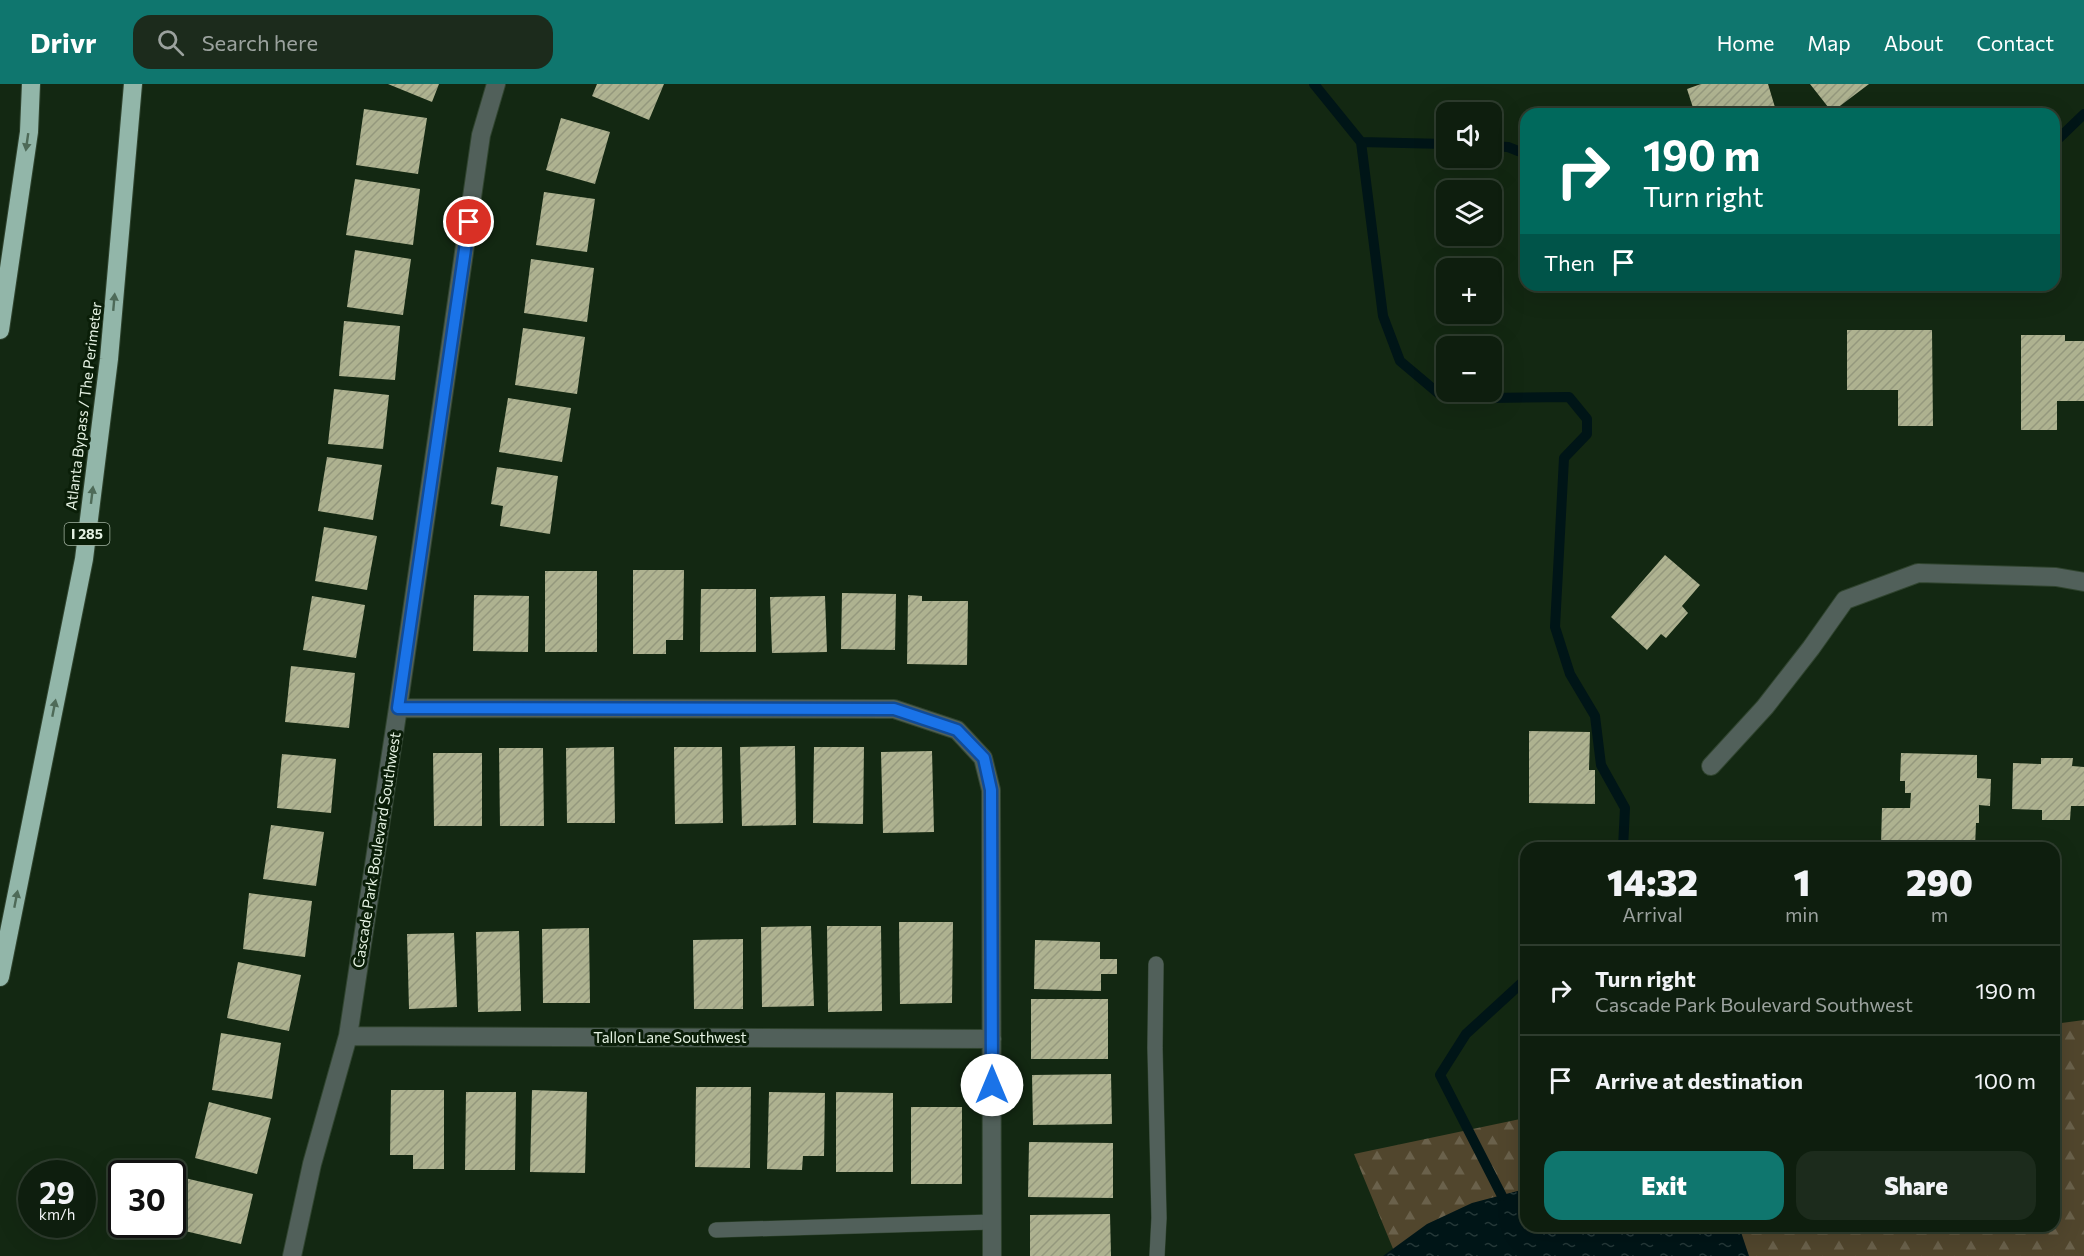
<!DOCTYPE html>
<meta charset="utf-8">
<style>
body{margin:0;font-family:Commissioner,sans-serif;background:#1c2b1c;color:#f1f3f6;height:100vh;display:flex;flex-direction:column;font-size:22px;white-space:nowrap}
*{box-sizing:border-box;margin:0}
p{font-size:20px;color:#9ba29e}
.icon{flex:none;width:33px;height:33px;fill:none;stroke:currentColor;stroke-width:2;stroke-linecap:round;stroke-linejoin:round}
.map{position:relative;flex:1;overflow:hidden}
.drawer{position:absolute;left:1520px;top:758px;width:540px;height:390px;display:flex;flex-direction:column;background:#0e1e0e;border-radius:18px;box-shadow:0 6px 24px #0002,0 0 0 2px #2e3c2e}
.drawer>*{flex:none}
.top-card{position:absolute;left:1520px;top:24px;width:540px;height:183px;border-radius:18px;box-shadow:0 6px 24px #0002,0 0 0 2px #2e3c2e;background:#00695c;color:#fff;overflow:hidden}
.tools{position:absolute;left:1436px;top:18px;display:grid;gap:12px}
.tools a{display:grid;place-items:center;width:66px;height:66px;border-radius:12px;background:#0e1e0e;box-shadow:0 6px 24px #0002,0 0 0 2px #2e3c2e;font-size:30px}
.speed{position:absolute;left:18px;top:1076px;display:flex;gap:12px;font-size:30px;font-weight:700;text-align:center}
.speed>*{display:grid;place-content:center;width:78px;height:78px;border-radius:50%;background:#0e1e0e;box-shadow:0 6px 24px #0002,0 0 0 2px #2e3c2e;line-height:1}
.speed small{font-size:15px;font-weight:400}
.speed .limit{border:3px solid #111;border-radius:9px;background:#fff;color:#111}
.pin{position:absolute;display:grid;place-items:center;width:51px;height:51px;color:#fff;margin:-26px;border:3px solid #fff;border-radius:50%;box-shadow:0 2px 6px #0007}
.me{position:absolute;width:66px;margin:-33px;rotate:0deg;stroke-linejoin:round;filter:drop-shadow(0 0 4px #0008)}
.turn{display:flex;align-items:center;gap:21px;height:126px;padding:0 24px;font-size:27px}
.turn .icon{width:78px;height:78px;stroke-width:2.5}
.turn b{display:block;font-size:42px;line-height:51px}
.then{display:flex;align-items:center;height:57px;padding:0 24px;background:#0003;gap:12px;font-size:22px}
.eta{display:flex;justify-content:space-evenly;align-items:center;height:102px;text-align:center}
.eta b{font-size:36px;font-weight:800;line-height:42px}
.cta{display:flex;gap:12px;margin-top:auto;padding:12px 24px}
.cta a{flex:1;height:69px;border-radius:18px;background:#0f766e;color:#fff;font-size:24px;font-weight:800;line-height:69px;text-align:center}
.cta a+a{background:#1c2b1c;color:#f1f3f6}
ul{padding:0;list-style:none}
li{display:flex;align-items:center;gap:18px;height:90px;padding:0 24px;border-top:2px solid #2e3c2e}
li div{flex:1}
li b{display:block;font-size:22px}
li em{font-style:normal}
header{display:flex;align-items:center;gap:36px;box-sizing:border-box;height:84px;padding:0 30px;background:#0f766e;color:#fff}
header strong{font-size:28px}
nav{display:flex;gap:33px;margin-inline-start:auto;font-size:21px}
.search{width:420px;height:54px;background:#1c2b1c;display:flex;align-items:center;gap:15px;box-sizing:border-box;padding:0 21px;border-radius:18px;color:#9ba29e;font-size:22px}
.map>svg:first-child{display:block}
.forest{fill:url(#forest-firs)}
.water{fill:url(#water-ripples)}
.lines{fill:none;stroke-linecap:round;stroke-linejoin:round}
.stream{stroke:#001517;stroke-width:10}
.building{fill:url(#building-hatch)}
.lane-casing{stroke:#30442f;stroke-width:16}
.street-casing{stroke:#30442f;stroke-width:20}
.highway-casing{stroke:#30442f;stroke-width:20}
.lane{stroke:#51605a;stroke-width:15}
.street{stroke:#51605a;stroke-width:18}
.highway{stroke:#92b6a9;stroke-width:18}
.oneway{fill:#4e6a58}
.route-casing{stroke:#114b97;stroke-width:15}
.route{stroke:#1a73e8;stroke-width:10}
.labels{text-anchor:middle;stroke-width:6;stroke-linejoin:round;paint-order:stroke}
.shield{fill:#0a1e08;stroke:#a3b2a1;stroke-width:1.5}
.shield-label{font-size:14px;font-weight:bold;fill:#e4f1e2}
.street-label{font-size:15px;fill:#e4f1e2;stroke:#0a1e08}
</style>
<header>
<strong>Drivr</strong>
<div class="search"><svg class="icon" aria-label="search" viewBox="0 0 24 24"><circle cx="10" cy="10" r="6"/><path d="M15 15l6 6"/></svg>Search here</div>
<nav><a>Home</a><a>Map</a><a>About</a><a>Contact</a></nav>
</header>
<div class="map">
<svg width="2084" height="1172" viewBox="0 0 2084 1172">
<defs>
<pattern id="forest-firs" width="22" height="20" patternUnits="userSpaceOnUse" patternTransform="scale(1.5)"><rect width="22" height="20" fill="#51462d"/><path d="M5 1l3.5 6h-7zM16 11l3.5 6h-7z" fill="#6a614b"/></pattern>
<pattern id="water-ripples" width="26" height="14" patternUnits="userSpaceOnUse" patternTransform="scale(1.5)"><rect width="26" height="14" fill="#001517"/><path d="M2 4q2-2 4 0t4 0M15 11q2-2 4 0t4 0" fill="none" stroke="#253838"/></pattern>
<pattern id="building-hatch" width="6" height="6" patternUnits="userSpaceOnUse" patternTransform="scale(1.5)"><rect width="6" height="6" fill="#aeb290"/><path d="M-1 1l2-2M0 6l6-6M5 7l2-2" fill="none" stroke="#94987d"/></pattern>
</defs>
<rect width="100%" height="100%" fill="#132812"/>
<!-- forest -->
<path class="forest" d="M 2084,936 L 2084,1172 L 1396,1172 L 1354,1070 L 1525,1034 L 1526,1142 L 2054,1142 L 2054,940 Z"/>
<!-- water -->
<path class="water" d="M 1525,1105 L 1526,1142 L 1739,1142 L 1749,1172 L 1383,1172 L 1427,1140 L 1472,1119 Z"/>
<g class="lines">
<!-- stream -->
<path class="stream" d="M 1314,0 L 1361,58 L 1383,232 L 1400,277 L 1438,309 L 1487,314 L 1569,313 L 1587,335 L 1587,350 L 1564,374 L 1555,543 L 1570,590 L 1595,632 L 1601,681 L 1625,724 L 1623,764
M 1361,58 L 1446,60
M 2054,59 L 2084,30
M 1491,62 L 1508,63 L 1526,70
M 1502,1112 L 1440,991 L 1466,950 L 1526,895"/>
</g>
<!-- building -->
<path class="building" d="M 388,0 L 439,0 L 432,18 Z
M 597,0 L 664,0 L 649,36 L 592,12 Z
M 1701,0 L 1768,0 L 1777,30 L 1695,30 L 1687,5 Z
M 1810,0 L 1869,0 L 1832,28 Z
M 364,25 L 427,34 L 418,90 L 356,81 Z
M 561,34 L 610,48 L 595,100 L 546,86 Z
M 355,95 L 420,105 L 413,161 L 346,151 Z
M 544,108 L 595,115 L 587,168 L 536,161 Z
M 355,166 L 411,175 L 403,231 L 347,223 Z
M 531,175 L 594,184 L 587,238 L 524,229 Z
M 344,237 L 400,242 L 395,296 L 339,292 Z
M 523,244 L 585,253 L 577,310 L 515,301 Z
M 1847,246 L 1932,246 L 1933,342 L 1898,342 L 1898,306 L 1847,306 Z
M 2021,251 L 2065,251 L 2065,257 L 2084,257 L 2084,317 L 2057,317 L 2057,346 L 2021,346 Z
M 334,305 L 389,311 L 383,365 L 328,360 Z
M 508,314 L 571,324 L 562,378 L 499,368 Z
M 327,373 L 382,381 L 373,436 L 318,427 Z
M 497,383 L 558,392 L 550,450 L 500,442 L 503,422 L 491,420 Z
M 324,443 L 377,452 L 367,506 L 315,497 Z
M 1665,471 L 1700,501 L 1682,522 L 1688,529 L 1666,554 L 1661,550 L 1647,566 L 1611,533 Z
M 633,486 L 684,486 L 683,556 L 666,556 L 666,570 L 633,570 Z
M 545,487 L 597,487 L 597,568 L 545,568 Z
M 701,505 L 756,505 L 756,568 L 700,568 Z
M 842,509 L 896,510 L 895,566 L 841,565 Z
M 474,511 L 529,512 L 528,568 L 473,567 Z
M 908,511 L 922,512 L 922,517 L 968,517 L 967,581 L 907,580 Z
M 312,512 L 365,521 L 356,574 L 303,566 Z
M 825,512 L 827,568 L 772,569 L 770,513 Z
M 291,582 L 355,589 L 349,644 L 285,638 Z
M 1529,647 L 1590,648 L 1589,686 L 1595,686 L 1595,720 L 1529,719 Z
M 795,662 L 796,741 L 742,742 L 740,663 Z
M 614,663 L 615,739 L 567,739 L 566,664 Z
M 674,663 L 722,663 L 723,739 L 675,740 Z
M 814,663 L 864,663 L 863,740 L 813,739 Z
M 499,664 L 543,664 L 544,742 L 500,742 Z
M 932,667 L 934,748 L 883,749 L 881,668 Z
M 433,669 L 482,669 L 482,742 L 434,742 Z
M 1901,669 L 1977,671 L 1977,694 L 1991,695 L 1990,722 L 1979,721 L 1979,739 L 1976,739 L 1975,764 L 1881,761 L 1882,724 L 1910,724 L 1911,709 L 1905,709 L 1905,697 L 1900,697 Z
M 282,670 L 336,675 L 331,729 L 277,724 Z
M 2041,674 L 2073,674 L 2072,682 L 2084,683 L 2084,722 L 2071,722 L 2070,736 L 2042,736 L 2042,726 L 2012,725 L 2013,679 L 2041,680 Z
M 271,741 L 324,748 L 316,802 L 263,795 Z
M 249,809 L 312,817 L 305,873 L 243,865 Z
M 899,838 L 953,838 L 952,919 L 900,920 Z
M 811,842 L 814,922 L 762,923 L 761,843 Z
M 827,842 L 881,842 L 882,927 L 828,928 Z
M 589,844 L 590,919 L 543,919 L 542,845 Z
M 519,847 L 521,927 L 478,928 L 476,848 Z
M 454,849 L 457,923 L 409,925 L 407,850 Z
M 743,855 L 743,925 L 694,925 L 693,856 Z
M 1035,856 L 1100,858 L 1100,875 L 1117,875 L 1117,890 L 1101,890 L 1101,907 L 1034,905 Z
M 238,878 L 301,891 L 289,947 L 227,934 Z
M 1031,915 L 1108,915 L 1108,975 L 1031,975 Z
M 221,949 L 281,959 L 272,1015 L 212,1006 Z
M 1111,990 L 1112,1040 L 1033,1041 L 1032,991 Z
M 696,1003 L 751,1003 L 750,1084 L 695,1083 Z
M 391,1006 L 444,1006 L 444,1085 L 413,1085 L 413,1071 L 390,1071 Z
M 532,1006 L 587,1008 L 585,1089 L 530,1088 Z
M 466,1008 L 516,1008 L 515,1086 L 465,1086 Z
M 769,1008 L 825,1009 L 824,1072 L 803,1072 L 802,1086 L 767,1085 Z
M 836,1008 L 893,1009 L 893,1088 L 836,1088 Z
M 209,1018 L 271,1034 L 257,1090 L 195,1074 Z
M 911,1023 L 962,1023 L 962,1100 L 911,1100 Z
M 1029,1058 L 1113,1059 L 1113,1114 L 1028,1113 Z
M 172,1091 L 253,1110 L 241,1160 L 159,1141 L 172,1140 Z
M 1110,1130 L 1111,1172 L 1030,1172 L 1030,1131 Z"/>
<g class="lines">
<!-- lane casing -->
<g class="lane-casing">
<path id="lane" d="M 1156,880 L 1155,964 L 1159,1134 L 1157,1172
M 716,1146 L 992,1138"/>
</g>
<!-- street casing -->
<g class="street-casing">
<path id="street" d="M 398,624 L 894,625 L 957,646 L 983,674 L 991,706 L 992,1172
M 1711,682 L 1765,623 L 1811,564 L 1845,516 L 1918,489 L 2056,493 L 2084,498
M 348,952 L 992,955
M 292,1172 L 312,1080 L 348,952 L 398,624 L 481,51 L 496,0"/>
</g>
<!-- highway casing -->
<g class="highway-casing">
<path id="highway" d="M 0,246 L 29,48 L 31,0
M 0,893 L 84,475 L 109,275 L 133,0"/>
</g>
<!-- lane -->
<use href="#lane" class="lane"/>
<!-- street -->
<use href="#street" class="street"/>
<!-- highway -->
<use href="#highway" class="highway"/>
</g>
<!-- one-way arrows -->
<defs><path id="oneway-solid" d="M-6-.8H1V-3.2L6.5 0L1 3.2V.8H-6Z" transform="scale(1.5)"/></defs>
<g class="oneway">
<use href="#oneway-solid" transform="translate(27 58) rotate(98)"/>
<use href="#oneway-solid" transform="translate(114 218) rotate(-85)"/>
<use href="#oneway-solid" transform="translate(92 411) rotate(-83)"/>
<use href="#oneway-solid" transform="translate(54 624) rotate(-79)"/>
<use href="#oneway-solid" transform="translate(16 815) rotate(-79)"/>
</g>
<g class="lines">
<!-- route casing -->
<g class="route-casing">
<path id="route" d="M 469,138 L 398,624 L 894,625 L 957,646 L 984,674 L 991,706 L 992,1001"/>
</g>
<!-- route -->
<use href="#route" class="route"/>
</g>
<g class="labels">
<!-- shield labels -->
<rect class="shield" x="64.5" y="439" width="45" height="22" rx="4.5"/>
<g class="shield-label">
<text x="87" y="455">I 285</text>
</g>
<!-- street labels -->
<g class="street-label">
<text transform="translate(84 322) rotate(-83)" y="5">Atlanta Bypass / The Perimeter</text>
<text transform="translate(377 766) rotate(-81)" y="5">Cascade Park Boulevard Southwest</text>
<text x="670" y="959">Tallon Lane Southwest</text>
</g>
</g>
</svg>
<div class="tools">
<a><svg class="icon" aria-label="sound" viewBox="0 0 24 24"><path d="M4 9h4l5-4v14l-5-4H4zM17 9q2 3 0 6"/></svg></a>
<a><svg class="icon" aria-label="layers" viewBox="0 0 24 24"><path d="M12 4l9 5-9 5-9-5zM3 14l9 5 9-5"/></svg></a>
<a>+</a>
<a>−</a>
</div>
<div class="speed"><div>29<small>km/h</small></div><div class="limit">30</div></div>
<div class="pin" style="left:469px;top:138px;background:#d93025"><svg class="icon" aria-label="arrive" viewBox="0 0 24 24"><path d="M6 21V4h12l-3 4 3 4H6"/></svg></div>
<svg class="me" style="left:992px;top:1001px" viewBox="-20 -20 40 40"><circle r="19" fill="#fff"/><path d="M0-13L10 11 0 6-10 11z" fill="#1a73e8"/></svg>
<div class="top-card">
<div class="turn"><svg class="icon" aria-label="right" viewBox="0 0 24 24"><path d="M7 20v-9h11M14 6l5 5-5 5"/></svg><div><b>190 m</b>Turn right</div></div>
<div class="then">Then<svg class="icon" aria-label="arrive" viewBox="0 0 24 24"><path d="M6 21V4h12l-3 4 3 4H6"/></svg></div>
</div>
<section class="drawer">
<div class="eta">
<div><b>14:32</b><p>Arrival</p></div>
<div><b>1</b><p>min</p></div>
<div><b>290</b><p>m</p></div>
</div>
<ul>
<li><svg class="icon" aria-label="right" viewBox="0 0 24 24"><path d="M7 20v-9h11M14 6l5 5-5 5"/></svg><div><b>Turn right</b><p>Cascade Park Boulevard Southwest</p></div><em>190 m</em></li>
<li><svg class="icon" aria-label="arrive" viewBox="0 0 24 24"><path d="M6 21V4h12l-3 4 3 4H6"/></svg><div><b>Arrive at destination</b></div><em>100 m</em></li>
</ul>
<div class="cta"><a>Exit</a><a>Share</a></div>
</section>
</div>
